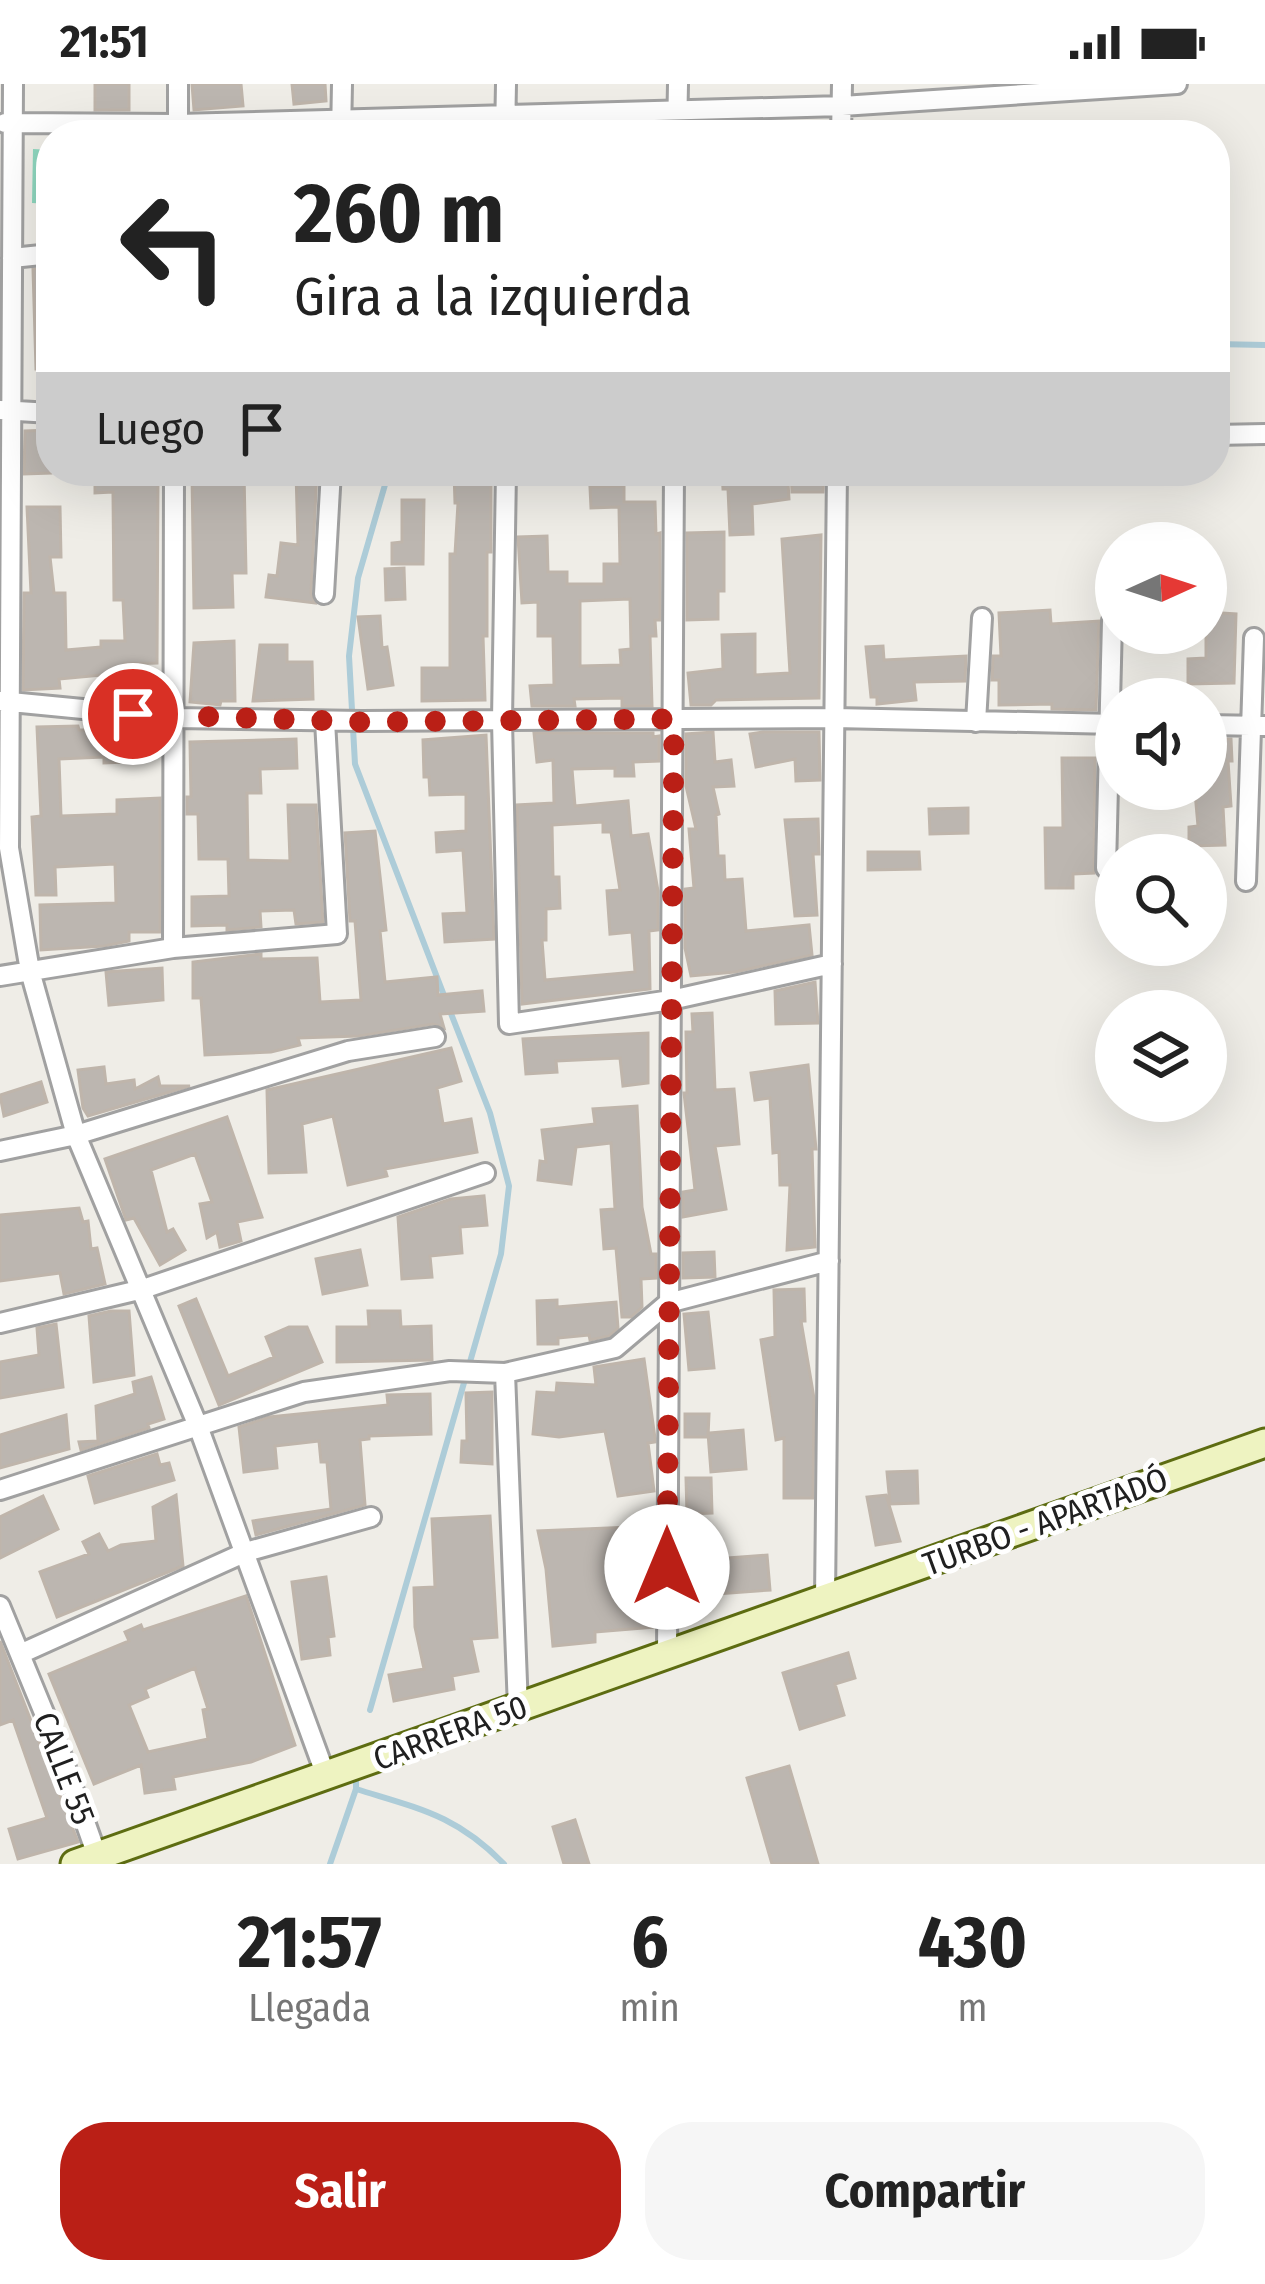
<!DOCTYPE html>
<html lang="es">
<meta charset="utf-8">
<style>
body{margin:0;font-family:"Fira Sans Condensed",sans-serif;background:#f6f6f6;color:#222;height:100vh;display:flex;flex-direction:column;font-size:45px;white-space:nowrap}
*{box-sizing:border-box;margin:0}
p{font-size:39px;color:#767676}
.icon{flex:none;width:66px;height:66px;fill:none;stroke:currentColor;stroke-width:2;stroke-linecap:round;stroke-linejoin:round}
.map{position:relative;height:1780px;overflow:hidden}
.sheet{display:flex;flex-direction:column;background:#fff;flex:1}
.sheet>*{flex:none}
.guide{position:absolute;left:36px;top:36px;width:1194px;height:366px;border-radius:48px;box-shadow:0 12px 48px #0002;background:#fff;color:#222;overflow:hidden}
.needle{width:78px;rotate:87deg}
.fabs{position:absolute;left:1095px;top:438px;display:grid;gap:24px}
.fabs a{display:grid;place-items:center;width:132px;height:132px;border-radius:50%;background:#fff;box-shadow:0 12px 48px #0002;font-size:60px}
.pin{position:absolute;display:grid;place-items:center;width:102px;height:102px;color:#fff;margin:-51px;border:6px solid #fff;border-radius:50%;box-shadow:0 3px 12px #0007}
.me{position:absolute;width:132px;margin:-66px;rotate:0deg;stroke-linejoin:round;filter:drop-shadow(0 0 9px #0008)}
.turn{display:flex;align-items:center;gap:42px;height:252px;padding:0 60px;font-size:54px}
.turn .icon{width:156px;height:156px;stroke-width:2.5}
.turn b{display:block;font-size:84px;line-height:102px}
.then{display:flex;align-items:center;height:114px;padding:0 60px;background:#0003;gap:24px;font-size:45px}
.eta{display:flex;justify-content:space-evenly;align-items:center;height:204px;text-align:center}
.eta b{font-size:72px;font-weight:700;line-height:84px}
.primary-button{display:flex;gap:24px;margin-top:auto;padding:24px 60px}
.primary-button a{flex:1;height:138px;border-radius:48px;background:#ba1f16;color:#fff;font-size:48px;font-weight:700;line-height:138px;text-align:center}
.primary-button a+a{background:#f6f6f6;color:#222}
.status{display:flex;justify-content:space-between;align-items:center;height:84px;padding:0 60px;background:#fff;direction:ltr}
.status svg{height:33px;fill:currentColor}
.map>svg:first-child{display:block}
.pitch{fill:#8ed6be}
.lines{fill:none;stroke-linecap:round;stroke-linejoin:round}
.stream{stroke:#adccd8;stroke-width:6}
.building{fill:#bcb6b0;stroke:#bfb5ab;stroke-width:3;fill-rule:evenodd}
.street-casing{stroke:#a1a1a1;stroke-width:24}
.secondary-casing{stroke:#5d6c11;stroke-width:33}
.street{stroke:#fff;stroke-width:18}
.secondary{stroke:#eef3c1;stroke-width:27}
.route{stroke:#ba1f16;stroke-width:21;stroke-dasharray:0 37.8}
.labels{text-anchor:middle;stroke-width:10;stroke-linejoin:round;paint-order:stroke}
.street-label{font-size:33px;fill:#202020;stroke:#fff}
</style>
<div class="status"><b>21:51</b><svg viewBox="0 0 49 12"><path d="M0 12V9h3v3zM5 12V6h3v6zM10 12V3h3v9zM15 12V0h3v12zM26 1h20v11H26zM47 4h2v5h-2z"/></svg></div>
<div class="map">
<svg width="1265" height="1780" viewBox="0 0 1265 1780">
<rect width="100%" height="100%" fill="#efede7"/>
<!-- pitch -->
<path class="pitch" d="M 33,65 L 51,66 L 51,120 L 32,119 Z"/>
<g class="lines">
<!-- stream -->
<path class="stream" d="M 1215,260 L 1265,261
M 389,387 L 358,494 L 349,572 L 355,680 L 445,914
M 370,1626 L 501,1170 L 509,1102 L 490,1029 L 450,927
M 356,1705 C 420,1725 456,1731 504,1780
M 330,1780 L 356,1705 L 356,1692"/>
</g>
<!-- building -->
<path class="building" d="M 95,0 L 129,0 L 129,26 L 95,26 Z
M 192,0 L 241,0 L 243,22 L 194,26 Z
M 292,0 L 325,0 L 326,17 L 294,20 Z
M 51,184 L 51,285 L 36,285 L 33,185 Z
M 51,346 L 51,389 L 24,390 L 25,347 Z
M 95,387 L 158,390 L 157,579 L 125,580 L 126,606 L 102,607 L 102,591 L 59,595 L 60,604 L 23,606 L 24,509 L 31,509 L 27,423 L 60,423 L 61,473 L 50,473 L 54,509 L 65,509 L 66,566 L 101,563 L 101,557 L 125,557 L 123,516 L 114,516 L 113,408 L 95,409 Z
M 296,387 L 317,387 L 311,509 L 315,519 L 266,513 L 269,491 L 277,492 L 281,459 L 298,461 Z
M 454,387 L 491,387 L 491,468 L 487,468 L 487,552 L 483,552 L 485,616 L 422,617 L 422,584 L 450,584 L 450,470 L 455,470 L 458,419 L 455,419 Z
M 722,387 L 758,387 L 758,398 L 788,398 L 789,415 L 752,420 L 753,450 L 730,451 L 728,405 L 723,405 Z
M 791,387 L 824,387 L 823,408 L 792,408 Z
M 244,388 L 246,489 L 232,489 L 233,523 L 194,524 L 192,389 Z
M 624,402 L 624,418 L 655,418 L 656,450 L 660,449 L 660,536 L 655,536 L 656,552 L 650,552 L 652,622 L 622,622 L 622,614 L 574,615 L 575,622 L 532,622 L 530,602 L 554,601 L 553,552 L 538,552 L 538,518 L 522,519 L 518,453 L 547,452 L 548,488 L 567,488 L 567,500 L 604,500 L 604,480 L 620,480 L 619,423 L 591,424 L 590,403 ZM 630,515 L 631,565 L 620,566 L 621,581 L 580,582 L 580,517 Z
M 402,416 L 424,416 L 423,480 L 392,480 L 392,459 L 402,458 Z
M 724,448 L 724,507 L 718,507 L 718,535 L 687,536 L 687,449 Z
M 821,451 L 819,614 L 716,616 L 711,621 L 691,621 L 688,589 L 723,585 L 722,551 L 755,550 L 755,591 L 790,589 L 782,455 Z
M 404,484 L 405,515 L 386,516 L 385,485 Z
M 1050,526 L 1051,540 L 1099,537 L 1096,626 L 1052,625 L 1052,620 L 999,621 L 999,596 L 992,596 L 993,572 L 1001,572 L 999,529 Z
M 1206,528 L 1236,530 L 1234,599 L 1188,600 L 1188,575 L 1206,574 Z
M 380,532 L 382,564 L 387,563 L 393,601 L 368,605 L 358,533 Z
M 234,557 L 235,617 L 221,617 L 220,621 L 190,618 L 194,559 Z
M 260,561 L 287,561 L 287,578 L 312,578 L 313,615 L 253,617 Z
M 883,562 L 884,576 L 966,572 L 965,597 L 914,598 L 916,616 L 877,620 L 877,613 L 871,613 L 866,563 Z
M 78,642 L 79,646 L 126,646 L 126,678 L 104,679 L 104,673 L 59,675 L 61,732 L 117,730 L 117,716 L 160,714 L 160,848 L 129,848 L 129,857 L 104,862 L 41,866 L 40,821 L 116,819 L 115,780 L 55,783 L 56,811 L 36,811 L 32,733 L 41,732 L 37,643 Z
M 713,648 L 715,678 L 731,676 L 734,702 L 713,703 L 719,730 L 716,731 L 718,772 L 724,772 L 725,796 L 742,795 L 746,847 L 809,841 L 812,871 L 735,888 L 691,892 L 685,864 L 685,805 L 694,804 L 689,745 L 696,745 L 686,702 L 686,650 Z
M 763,648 L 819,648 L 820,696 L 796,697 L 795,675 L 756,683 L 750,650 Z
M 534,649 L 653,649 L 653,653 L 659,652 L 659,677 L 633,678 L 634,692 L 615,692 L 615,684 L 572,685 L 575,722 L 628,717 L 631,752 L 648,750 L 658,807 L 658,846 L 649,847 L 650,905 L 522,920 L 517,721 L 554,719 L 553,676 L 537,678 ZM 603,738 L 603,748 L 611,748 L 620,806 L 607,807 L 610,850 L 632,848 L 635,888 L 545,896 L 542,856 L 546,856 L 546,825 L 560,824 L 559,793 L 553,793 L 552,741 Z
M 486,651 L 494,855 L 445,858 L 443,830 L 467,829 L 463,766 L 437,768 L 436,749 L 466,747 L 466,710 L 430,711 L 429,693 L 424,693 L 423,656 Z
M 296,655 L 297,684 L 260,685 L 261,709 L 247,709 L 248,776 L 290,777 L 288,721 L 316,721 L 323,838 L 296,840 L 294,826 L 260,827 L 261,843 L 227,846 L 227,841 L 192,842 L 192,813 L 229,812 L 228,775 L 199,775 L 198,730 L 187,730 L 187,713 L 191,713 L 190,658 Z
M 1206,655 L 1231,655 L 1232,677 L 1228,677 L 1231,722 L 1223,723 L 1225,761 L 1189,762 L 1189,743 L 1198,742 L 1195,708 L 1206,707 Z
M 1062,674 L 1095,674 L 1094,789 L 1073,790 L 1073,804 L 1046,804 L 1045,744 L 1063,744 Z
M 968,724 L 968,749 L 930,750 L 929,725 Z
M 818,735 L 819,770 L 813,770 L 817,831 L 795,832 L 785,736 Z
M 375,747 L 386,846 L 380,847 L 385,898 L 437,893 L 438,911 L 482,907 L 484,927 L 440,930 L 444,944 L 433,940 L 359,952 L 298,954 L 300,961 L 271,968 L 205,971 L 201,914 L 193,914 L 193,878 L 261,870 L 261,875 L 317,874 L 320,918 L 361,916 L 355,837 L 350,837 L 345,749 Z
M 868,768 L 919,768 L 920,785 L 868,786 Z
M 162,884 L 163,916 L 109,921 L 106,888 Z
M 815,898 L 818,939 L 776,940 L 775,907 Z
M 712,929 L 715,1006 L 734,1005 L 739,1060 L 715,1062 L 726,1125 L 683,1133 L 683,1108 L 695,1106 L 684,1009 L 687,1009 L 686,948 L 693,948 L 692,930 Z
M 648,949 L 648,999 L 623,1002 L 620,974 L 556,977 L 557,988 L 526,990 L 523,955 Z
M 451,964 L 461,997 L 437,1004 L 443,1040 L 471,1035 L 477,1068 L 385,1085 L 387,1092 L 348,1101 L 333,1032 L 302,1040 L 306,1088 L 269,1089 L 267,1006 Z
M 808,981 L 816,1065 L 812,1065 L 815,1163 L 787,1166 L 790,1101 L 780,1101 L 779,1068 L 773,1069 L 770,1014 L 755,1016 L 751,989 Z
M 104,983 L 106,1000 L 134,996 L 135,1005 L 158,993 L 160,1002 L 190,1002 L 88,1032 L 83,1024 L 78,986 Z
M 41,998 L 47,1018 L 4,1032 L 0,1011 Z
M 637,1022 L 642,1123 L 651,1170 L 656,1170 L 656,1194 L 641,1195 L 642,1223 L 631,1233 L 622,1233 L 616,1164 L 604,1165 L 601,1126 L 615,1125 L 611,1059 L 576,1063 L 571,1100 L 538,1096 L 540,1077 L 546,1078 L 542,1046 L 595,1040 L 593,1025 Z
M 227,1033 L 262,1133 L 237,1138 L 241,1157 L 220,1163 L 217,1148 L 207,1154 L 200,1120 L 212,1118 L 195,1070 L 151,1086 L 167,1148 L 173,1145 L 185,1166 L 160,1181 L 134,1134 L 126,1136 L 105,1075 Z
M 484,1112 L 487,1141 L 460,1143 L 462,1169 L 430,1172 L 432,1193 L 402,1195 L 398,1133 L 451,1115 Z
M 79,1124 L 83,1138 L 88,1137 L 91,1165 L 97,1164 L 105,1200 L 64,1210 L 60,1189 L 0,1197 L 0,1131 Z
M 360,1166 L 367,1201 L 323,1210 L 316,1175 Z
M 714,1168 L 715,1193 L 683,1194 L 683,1169 Z
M 804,1205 L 805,1237 L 801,1237 L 814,1314 L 813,1414 L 784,1414 L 784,1354 L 776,1356 L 761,1256 L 775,1253 L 774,1206 Z
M 196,1215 L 228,1292 L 274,1273 L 266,1253 L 289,1243 L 307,1243 L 322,1278 L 219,1321 L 179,1222 Z
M 557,1216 L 557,1223 L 616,1218 L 618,1244 L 609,1252 L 590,1256 L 589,1251 L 558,1254 L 558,1260 L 538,1260 L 537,1217 Z
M 111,1227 L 129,1227 L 134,1291 L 94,1298 L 89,1232 Z
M 368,1227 L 400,1227 L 401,1243 L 431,1242 L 432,1276 L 337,1278 L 337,1243 L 369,1243 Z
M 708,1228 L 714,1284 L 689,1286 L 684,1230 Z
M 56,1240 L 63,1303 L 0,1314 L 0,1278 L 39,1271 L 37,1244 Z
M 644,1275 L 655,1354 L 655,1358 L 648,1359 L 654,1407 L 618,1412 L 605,1347 L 559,1353 L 533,1350 L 537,1308 L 556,1309 L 557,1299 L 596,1301 L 594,1283 Z
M 151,1293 L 164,1335 L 148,1340 L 149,1344 L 81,1366 L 79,1358 L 98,1357 L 96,1322 L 135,1310 L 133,1298 Z
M 492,1308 L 492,1380 L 461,1378 L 462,1357 L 467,1357 L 466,1309 Z
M 430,1310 L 431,1350 L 369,1352 L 369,1355 L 360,1356 L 365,1421 L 256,1451 L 253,1437 L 331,1425 L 327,1378 L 321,1378 L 319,1357 L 275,1362 L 277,1384 L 244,1388 L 239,1343 L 269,1333 L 388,1321 L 387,1311 Z
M 685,1330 L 709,1330 L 708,1353 L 685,1353 Z
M 66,1331 L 69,1365 L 0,1384 L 0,1351 Z
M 743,1346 L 746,1385 L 711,1388 L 708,1349 Z
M 157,1370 L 160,1381 L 169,1379 L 174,1396 L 95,1419 L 88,1392 Z
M 917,1387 L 918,1419 L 890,1420 L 887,1388 Z
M 686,1394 L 711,1394 L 712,1429 L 687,1430 Z
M 176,1411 L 183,1482 L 57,1533 L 40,1488 L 89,1470 L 83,1458 L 99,1450 L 108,1467 L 121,1461 L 156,1457 L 153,1423 Z
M 886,1411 L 900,1457 L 876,1461 L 867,1413 Z
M 43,1412 L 58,1445 L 0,1474 L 0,1433 Z
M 490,1432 L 497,1553 L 471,1555 L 478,1587 L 452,1592 L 454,1605 L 394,1617 L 389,1591 L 424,1585 L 415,1543 L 414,1504 L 435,1503 L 432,1435 Z
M 654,1442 L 654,1543 L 595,1548 L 595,1558 L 553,1562 L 546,1485 L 538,1447 Z
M 767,1471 L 770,1506 L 690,1512 L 689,1477 Z
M 326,1493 L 334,1552 L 328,1553 L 330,1571 L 302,1575 L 292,1498 Z
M 246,1512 L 295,1661 L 251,1678 L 173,1693 L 175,1705 L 145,1709 L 141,1681 L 94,1700 L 49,1590 L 129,1557 L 125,1548 L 141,1541 L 143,1546 ZM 195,1584 L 208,1625 L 203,1626 L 208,1655 L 148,1668 L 129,1621 L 148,1613 L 145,1605 Z
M 0,1557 L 78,1758 L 18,1775 L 9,1745 L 47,1734 L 13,1636 L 0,1641 Z
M 848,1569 L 855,1594 L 835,1600 L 844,1631 L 800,1645 L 783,1589 Z
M 789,1682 L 818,1780 L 772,1780 L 747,1694 Z
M 575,1736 L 589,1780 L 564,1780 L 553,1743 Z"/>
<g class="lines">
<!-- street casing -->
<g class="street-casing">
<path id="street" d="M 13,0 L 9,764 L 30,887 L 76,1051 L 198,1342 L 326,1692
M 5,39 L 178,40 L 842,22 L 1177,0
M 178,49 L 178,0
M 341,51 L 342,0
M 505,51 L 506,0
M 677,51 L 678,0
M 841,51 L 842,0
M 12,174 L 51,170
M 0,326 L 51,329
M 1215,351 L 1265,350
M 506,387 L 502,636 L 509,940 L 671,916 L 832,880
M 324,510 L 331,387
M 0,617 L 175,634 L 362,637 L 835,634 L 1116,640
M 976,638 L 982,534
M 1206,641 L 1265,642
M 1106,784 L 1112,537
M 1246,797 L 1254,554
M 173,864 L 174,387
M 0,892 L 173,864 L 337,850 L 325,637
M 0,1067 L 76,1051 L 348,967 L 435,953
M 0,1239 L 143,1205 L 485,1089
M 505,1289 L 518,1624
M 0,1406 L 304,1308 L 450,1287 L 505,1289 L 615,1264 L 668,1219 L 829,1177
M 825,1515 L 837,387
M 0,1522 L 61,1670 L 100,1780
M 20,1570 L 246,1468 L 371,1433
M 667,1571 L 674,387"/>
</g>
<!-- secondary casing -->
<g class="secondary-casing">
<path id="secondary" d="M 75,1780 L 1265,1359"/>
</g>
<!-- street -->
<use href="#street" class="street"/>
<!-- secondary -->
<use href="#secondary" class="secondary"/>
</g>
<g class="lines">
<!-- route -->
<path class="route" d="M 133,630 L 362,638 L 674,635 L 667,1483"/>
</g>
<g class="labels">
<!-- street labels -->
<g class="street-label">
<text transform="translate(1045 1437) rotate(-20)" y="12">TURBO - APARTADÓ</text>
<text transform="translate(450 1648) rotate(-20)" y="12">CARRERA 50</text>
<text transform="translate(65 1684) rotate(69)" y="12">CALLE 55</text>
</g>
</g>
</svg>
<div class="fabs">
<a><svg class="needle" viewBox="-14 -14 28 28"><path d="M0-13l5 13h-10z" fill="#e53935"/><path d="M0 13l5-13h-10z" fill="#767676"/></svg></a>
<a><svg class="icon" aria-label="sound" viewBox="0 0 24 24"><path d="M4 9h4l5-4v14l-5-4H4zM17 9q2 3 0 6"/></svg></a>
<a><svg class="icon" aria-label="search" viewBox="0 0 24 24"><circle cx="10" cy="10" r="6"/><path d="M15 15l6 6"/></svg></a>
<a><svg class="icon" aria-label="layers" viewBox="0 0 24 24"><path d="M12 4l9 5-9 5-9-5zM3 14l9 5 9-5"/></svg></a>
</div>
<div class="pin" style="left:133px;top:630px;background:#d93025"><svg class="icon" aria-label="arrive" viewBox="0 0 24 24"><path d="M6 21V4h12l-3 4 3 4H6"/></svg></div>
<svg class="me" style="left:667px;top:1483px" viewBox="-20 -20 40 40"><circle r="19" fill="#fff"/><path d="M0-13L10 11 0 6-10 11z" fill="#ba1f16"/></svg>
<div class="guide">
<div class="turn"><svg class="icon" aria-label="left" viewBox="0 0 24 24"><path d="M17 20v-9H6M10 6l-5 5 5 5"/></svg><div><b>260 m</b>Gira a la izquierda</div></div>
<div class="then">Luego<svg class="icon" aria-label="arrive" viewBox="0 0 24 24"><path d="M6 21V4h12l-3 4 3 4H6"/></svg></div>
</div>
</div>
<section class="sheet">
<div class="eta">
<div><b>21:57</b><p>Llegada</p></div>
<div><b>6</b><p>min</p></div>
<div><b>430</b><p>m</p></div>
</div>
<div class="primary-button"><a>Salir</a><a>Compartir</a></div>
</section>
